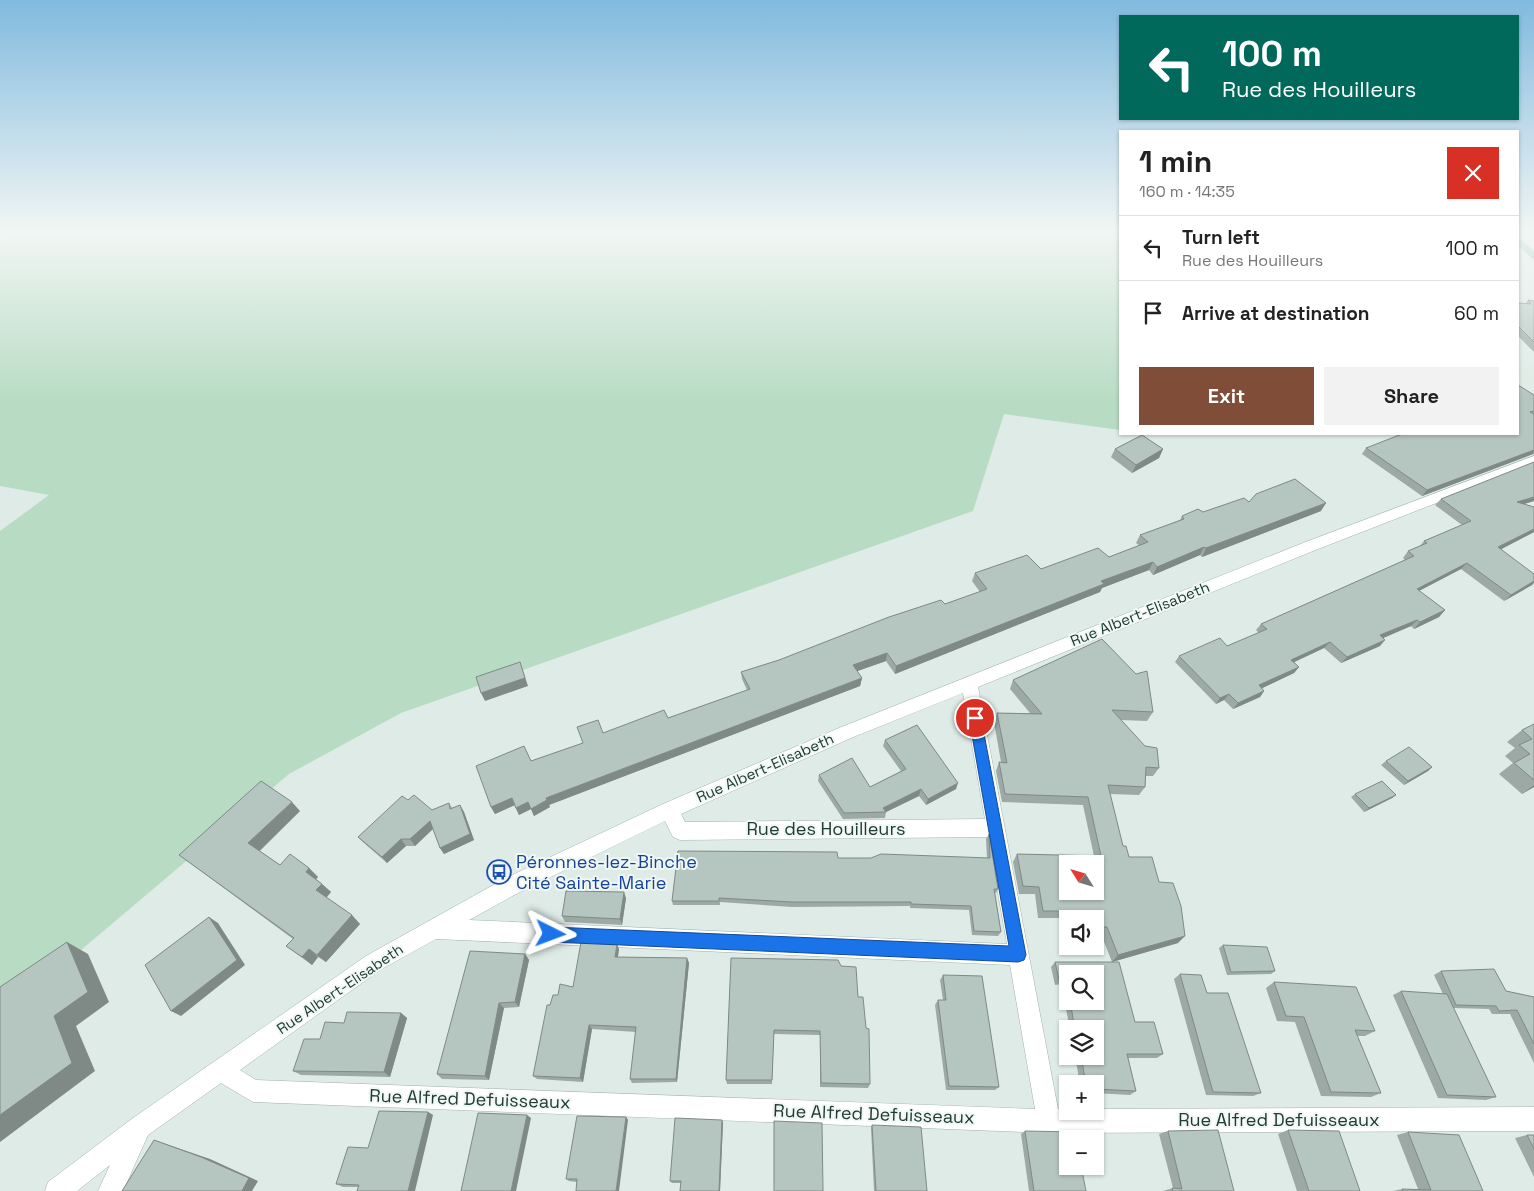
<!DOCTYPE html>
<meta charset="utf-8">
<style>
body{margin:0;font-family:"Space Grotesk",sans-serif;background:#f2f2f2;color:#222;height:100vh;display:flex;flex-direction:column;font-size:19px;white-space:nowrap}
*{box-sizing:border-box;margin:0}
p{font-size:16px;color:#767676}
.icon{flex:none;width:28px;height:28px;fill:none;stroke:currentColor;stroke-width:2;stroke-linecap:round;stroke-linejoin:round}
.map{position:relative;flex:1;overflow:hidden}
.sheet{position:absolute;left:1119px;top:130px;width:400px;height:305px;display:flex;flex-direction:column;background:#fff;border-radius:0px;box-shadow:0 1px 4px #0004}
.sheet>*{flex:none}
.top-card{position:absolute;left:1119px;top:15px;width:400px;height:105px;border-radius:0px;box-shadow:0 1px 4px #0004;background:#00695c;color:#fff;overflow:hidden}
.needle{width:32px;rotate:307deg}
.fabs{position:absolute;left:1059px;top:855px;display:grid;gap:10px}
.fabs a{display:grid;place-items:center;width:45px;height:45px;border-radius:0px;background:#fff;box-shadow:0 1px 4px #0004;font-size:25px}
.pin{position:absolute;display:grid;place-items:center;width:42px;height:42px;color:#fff;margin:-21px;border:2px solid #fff;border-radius:50%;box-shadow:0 1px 5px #0007}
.me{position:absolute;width:55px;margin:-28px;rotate:93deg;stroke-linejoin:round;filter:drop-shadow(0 0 4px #0008)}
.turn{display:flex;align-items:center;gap:18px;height:105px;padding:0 20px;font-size:22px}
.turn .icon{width:65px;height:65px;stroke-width:2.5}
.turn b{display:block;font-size:35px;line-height:42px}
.round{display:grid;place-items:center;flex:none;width:52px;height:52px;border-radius:0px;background:#f2f2f2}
.head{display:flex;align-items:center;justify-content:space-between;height:85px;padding:0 20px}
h1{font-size:30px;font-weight:700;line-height:38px}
.action{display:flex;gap:10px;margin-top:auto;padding:10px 20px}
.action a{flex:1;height:58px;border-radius:0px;background:#804d39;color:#fff;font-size:20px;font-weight:700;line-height:58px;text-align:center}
.action a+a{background:#f2f2f2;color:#222}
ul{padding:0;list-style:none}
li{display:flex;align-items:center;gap:15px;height:65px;padding:0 20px;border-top:1px solid #e0e0e0}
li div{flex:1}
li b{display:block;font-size:19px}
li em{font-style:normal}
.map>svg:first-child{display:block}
.green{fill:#b8dcc3}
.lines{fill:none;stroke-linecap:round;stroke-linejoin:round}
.minor-casing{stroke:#a2b3ad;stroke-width:1}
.primary-casing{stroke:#c1c8c6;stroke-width:1}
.minor{fill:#fff;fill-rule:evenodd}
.primary{fill:#64a093;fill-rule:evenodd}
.wall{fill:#9ca9a4;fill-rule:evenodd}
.shaded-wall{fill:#7f8a86}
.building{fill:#b5c5bf;stroke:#7f8a86;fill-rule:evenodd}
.route{fill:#1a73e8;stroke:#114b97}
.labels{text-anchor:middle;stroke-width:4;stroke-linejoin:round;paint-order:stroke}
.street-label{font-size:15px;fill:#203b34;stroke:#f0f7f4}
.near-street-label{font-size:18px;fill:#203b34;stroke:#f0f7f4}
.near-transit-label{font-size:18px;fill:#164399;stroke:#f0f7f4;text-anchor:start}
</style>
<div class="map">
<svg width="1534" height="1191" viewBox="0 0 1534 1191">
<rect width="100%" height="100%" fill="#dfebe6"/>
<!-- green -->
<path class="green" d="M 18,233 L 1120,233 L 1120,430 L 1004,414 L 973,511 L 401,713 L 289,774 L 74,956 L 0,999 L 0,531 L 49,495 L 0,486 L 0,244 Z"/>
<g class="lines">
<!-- minor casing -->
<g class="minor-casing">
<path id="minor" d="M 1534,456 L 1534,465 L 1313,551 L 978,687 L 1058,1109 L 1095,1111 L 1095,1109 L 1534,1107 L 1534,1131 L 1049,1133 L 253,1102 L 221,1083 L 148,1135 L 123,1191 L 98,1191 L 110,1165 L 77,1191 L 45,1191 L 48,1182 L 133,1118 L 366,956 L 504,879 L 663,804 L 839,728 L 1303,543 ZM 963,693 L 985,819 L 685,822 L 681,814 L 851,738 ZM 665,821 L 673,837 L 680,840 L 988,837 L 1007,944 L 469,920 L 518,893 ZM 436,939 L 1010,965 L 1035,1109 L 256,1080 L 240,1070 L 380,970 Z"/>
</g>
<!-- primary casing -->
<g class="primary-casing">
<path id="primary" d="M 1518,237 L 1534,251 L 1534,260 L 1518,245 Z"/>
</g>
<!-- minor -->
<use href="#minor" class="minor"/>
<!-- primary -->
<use href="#primary" class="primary"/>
</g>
<!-- wall -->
<path class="wall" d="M 1528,300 L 1534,301 L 1534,352 L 1518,336 L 1518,303 L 1526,303 Z
M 1534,395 L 1534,455 L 1533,454 L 1422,496 L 1362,454 L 1366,448 Z
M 1115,449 L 1163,449 L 1159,458 L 1132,473 L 1111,457 Z
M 1441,499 L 1534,501 L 1524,504 L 1534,532 L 1501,549 L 1532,585 L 1504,601 L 1461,569 L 1419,591 L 1445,610 L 1439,617 L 1414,629 L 1411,626 L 1383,638 L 1380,646 L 1341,663 L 1324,648 L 1294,662 L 1299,667 L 1294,673 L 1262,688 L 1264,691 L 1260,697 L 1233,709 L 1224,700 L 1216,704 L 1175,662 L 1179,656 L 1227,646 L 1259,633 L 1256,630 L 1261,624 L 1405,560 L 1403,558 L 1408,551 L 1420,546 L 1424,541 L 1462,525 L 1435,505 Z
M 1249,502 L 1321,511 L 1202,557 L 1200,555 L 1153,575 L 1149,570 L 1102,588 L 1100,592 L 895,674 L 886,661 L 857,671 L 862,678 L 860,686 L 549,805 L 550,807 L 534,816 L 531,809 L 519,815 L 514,805 L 495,814 L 491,807 L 531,761 L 583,743 L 603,733 L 668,718 L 747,690 L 742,679 L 741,672 L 779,660 L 980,592 L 972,581 L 975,573 L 1041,569 L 1109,557 L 1140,546 L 1136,543 L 1140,535 L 1180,520 L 1182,516 L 1203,512 Z
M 1013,680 L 1153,712 L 1147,721 L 1121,720 L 1159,768 L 1153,776 L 1146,776 L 1145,787 L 1139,795 L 1110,794 L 1123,846 L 1129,857 L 1159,882 L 1178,943 L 1112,962 L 1101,934 L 1095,934 L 1095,919 L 1079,919 L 1079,918 L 1038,918 L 1035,894 L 1019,894 L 1013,862 L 1017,854 L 1094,856 L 1083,805 L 1002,802 L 996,771 L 999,762 L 1001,762 L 994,722 L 997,713 L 1030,713 L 1010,689 Z
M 1534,724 L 1534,787 L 1522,794 L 1499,774 L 1513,763 L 1505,756 L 1515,748 L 1507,742 L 1522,730 Z
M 885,740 L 956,789 L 926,805 L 919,796 L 886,812 L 885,818 L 843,819 L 818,781 L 819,775 L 870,787 L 901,771 L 883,746 Z
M 1386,761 L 1432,767 L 1428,771 L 1404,785 L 1381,765 Z
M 1355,794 L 1396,795 L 1392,798 L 1364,812 L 1351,797 Z
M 408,800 L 432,810 L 449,803 L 452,808 L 460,805 L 464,812 L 474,840 L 444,854 L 440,848 L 433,829 L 415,846 L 406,846 L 387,863 L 364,843 L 358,837 Z
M 300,811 L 260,851 L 280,865 L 309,868 L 318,877 L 316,879 L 331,892 L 326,898 L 360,924 L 326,962 L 318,957 L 312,965 L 286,946 L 293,939 L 179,855 Z
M 989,834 L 998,889 L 996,893 L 995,893 L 1001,932 L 998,936 L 972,935 L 969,910 L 910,908 L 910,906 L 792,907 L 720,902 L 720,905 L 673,905 L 672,901 L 838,858 L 987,858 L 986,839 Z
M 626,898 L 622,925 L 565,922 L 562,916 Z
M 1223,945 L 1275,971 L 1271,974 L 1227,975 L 1219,948 Z
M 619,949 L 618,957 L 687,958 L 689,963 L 677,1082 L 632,1083 L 630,1079 L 636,1032 L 592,1029 L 583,1082 L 537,1079 L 533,1076 L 550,1005 L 558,995 L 573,987 Z
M 525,954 L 529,960 L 519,1007 L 504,1008 L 489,1080 L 442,1079 L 437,1074 Z
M 731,958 L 858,997 L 870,1084 L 868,1088 L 820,1087 L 820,1035 L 774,1034 L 772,1084 L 727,1084 L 726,1080 Z
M 1055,962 L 1135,1022 L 1163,1054 L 1157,1058 L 1128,1058 L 1136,1091 L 1130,1095 L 1095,1093 L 1095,1084 L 1080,1084 L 1075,1056 L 1095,1056 L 1095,1029 L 1070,1029 L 1061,984 L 1055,985 L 1051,967 ZM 1068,974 L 1095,1001 L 1068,1001 Z
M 1441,971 L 1506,991 L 1534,997 L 1534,1063 L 1510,1014 L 1492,1014 L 1489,1009 L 1453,1008 L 1496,1097 L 1486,1100 L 1438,1098 L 1393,995 L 1401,991 L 1443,994 L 1434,975 Z
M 1180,974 L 1207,993 L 1261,1093 L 1253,1096 L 1206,1095 L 1174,979 Z
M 943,975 L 999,1087 L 995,1090 L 946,1090 L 935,1005 L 938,1000 L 943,1000 L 940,980 Z
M 1274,982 L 1375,1031 L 1365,1036 L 1357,1036 L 1381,1093 L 1371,1097 L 1321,1096 L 1295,1022 L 1277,1021 L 1266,988 Z
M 401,1013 L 407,1018 L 390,1077 L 301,1075 L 293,1071 L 320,1039 L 344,1023 Z
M 428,1112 L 433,1115 L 358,1187 L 343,1187 L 336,1184 L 368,1148 Z
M 626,1117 L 628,1120 L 577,1182 L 569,1181 L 566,1179 Z
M 722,1120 L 723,1123 L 720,1191 L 680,1191 L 681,1183 L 672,1183 L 670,1181 Z
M 872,1125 L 927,1191 L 874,1191 L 871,1128 Z
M 1288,1130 L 1360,1191 L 1297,1191 L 1278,1134 Z
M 1025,1131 L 1086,1191 L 1029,1191 L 1021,1134 Z
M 1168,1131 L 1234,1191 L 1163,1191 L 1173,1188 L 1159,1134 Z
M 1408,1132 L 1483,1191 L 1393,1191 L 1402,1189 L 1418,1189 L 1397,1135 Z
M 1527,1135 L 1534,1135 L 1534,1177 L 1515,1138 Z"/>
<!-- shaded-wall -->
<path class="shaded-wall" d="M 1163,449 L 1159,458 L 1132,473 L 1136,465 Z
M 1534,450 L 1533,454 L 1422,496 L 1427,490 Z
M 1534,497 L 1534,501 L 1511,508 L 1517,502 Z
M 1326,503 L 1321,511 L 1202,557 L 1206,548 Z
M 1534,529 L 1534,532 L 1492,554 L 1498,547 Z
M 1204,547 L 1200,555 L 1153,575 L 1157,567 Z
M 1153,562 L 1149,570 L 1102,588 L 1100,592 L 895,674 L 896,666 L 1101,581 Z
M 1467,563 L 1461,569 L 1411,595 L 1417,589 Z
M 1534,581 L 1534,583 L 1532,585 L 1504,601 L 1511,595 Z
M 1445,610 L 1439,617 L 1414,629 L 1420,622 Z
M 1417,620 L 1411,626 L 1374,642 L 1380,635 Z
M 1385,640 L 1380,646 L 1341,663 L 1347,657 Z
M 1330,642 L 1324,648 L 1286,666 L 1291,660 Z
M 887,653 L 886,661 L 852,673 L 853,665 Z
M 520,662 L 528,686 L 485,701 L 481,693 Z
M 1299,667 L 1294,673 L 1254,692 L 1259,685 Z
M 862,678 L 860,686 L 549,805 L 546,798 Z
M 1264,691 L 1260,697 L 1233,709 L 1238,703 Z
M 1229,694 L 1224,700 L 1216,704 L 1220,698 Z
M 1432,767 L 1428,771 L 1404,785 L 1408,781 Z
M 958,783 L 956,789 L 926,805 L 928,799 Z
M 1534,785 L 1534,787 L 1522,794 Z
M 921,789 L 919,796 L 886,812 L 883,808 Z
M 1396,795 L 1392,798 L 1364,812 L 1369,808 Z
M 512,798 L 515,805 L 495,814 L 491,807 Z
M 547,800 L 550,807 L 534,816 L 531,809 L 519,815 L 516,808 L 528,802 Z
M 292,802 L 300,811 L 258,852 L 248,843 Z
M 460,805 L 464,812 L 474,840 L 444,854 L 440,848 Z
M 430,821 L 435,827 L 415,846 L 410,839 Z
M 401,839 L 406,846 L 387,863 L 382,857 Z
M 309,868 L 318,877 L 315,880 L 306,872 Z
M 322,884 L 331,892 L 325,899 L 316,890 Z
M 624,892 L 626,898 L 622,925 L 620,919 Z
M 352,915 L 360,924 L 326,962 L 317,955 Z
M 209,917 L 218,923 L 245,965 L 181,1016 L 171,1011 Z
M 1185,936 L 1178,943 L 1112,962 L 1118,955 Z
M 67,942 L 88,954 L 109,1002 L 76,1026 L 95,1071 L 0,1142 L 0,1115 L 54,1016 Z
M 617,944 L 619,949 L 617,962 L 615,957 Z
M 309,949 L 318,957 L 312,965 L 302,957 Z
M 525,954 L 529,960 L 519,1007 L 515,1002 Z
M 687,958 L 689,963 L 677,1082 L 676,1079 Z
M 499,1003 L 504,1008 L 489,1080 L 485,1076 Z
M 401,1013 L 407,1018 L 390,1077 L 384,1072 Z
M 589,1025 L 592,1029 L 583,1082 L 580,1078 Z
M 428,1112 L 433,1115 L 415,1191 L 408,1191 Z
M 527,1115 L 531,1118 L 516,1191 L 511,1191 Z
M 626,1117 L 628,1120 L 619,1191 L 616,1191 Z
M 722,1120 L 723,1123 L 720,1191 L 719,1191 Z
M 154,1140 L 210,1159 L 258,1181 L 252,1191 L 242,1191 Z"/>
<!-- building -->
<path class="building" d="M 1528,300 L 1534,301 L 1534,342 L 1518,326 L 1518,303 L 1531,304 Z
M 1518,385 L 1534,395 L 1534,411 L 1530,412 L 1534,414 L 1534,450 L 1427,490 L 1366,448 L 1402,434 L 1518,434 Z
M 1142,435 L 1163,449 L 1136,465 L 1115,449 Z
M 1534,462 L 1534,497 L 1517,502 L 1534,507 L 1534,529 L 1498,547 L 1534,574 L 1534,581 L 1511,595 L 1467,563 L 1417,589 L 1445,610 L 1420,622 L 1417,620 L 1380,635 L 1385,640 L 1347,657 L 1330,642 L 1291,660 L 1299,667 L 1259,685 L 1264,691 L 1238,703 L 1229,694 L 1220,698 L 1179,656 L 1220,638 L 1227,646 L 1267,629 L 1261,624 L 1414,556 L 1408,551 L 1427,543 L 1424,541 L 1471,521 L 1441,499 Z
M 1295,479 L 1326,503 L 1206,548 L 1204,547 L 1157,567 L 1153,562 L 1101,581 L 1104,584 L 896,666 L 887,653 L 853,665 L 862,678 L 546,798 L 547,800 L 531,809 L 528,802 L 516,808 L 512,798 L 491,807 L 476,766 L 524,746 L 531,761 L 583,743 L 577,727 L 598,720 L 603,733 L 664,710 L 668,718 L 750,689 L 741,672 L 779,660 L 889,617 L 941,600 L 945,604 L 987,589 L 975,573 L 1027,555 L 1041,569 L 1098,548 L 1109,557 L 1148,542 L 1140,535 L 1184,519 L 1182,516 L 1198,509 L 1203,512 L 1244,498 L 1249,502 L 1256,494 Z
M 1102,639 L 1136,674 L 1147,671 L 1153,712 L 1112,710 L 1145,746 L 1157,748 L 1159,768 L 1146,767 L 1145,787 L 1108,785 L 1123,846 L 1126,846 L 1129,857 L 1152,857 L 1159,882 L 1173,883 L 1181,906 L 1185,936 L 1118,955 L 1107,927 L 1095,927 L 1095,919 L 1087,919 L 1085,911 L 1043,911 L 1039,887 L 1023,886 L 1017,854 L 1101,856 L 1088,797 L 1005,794 L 999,762 L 1007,763 L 997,713 L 1042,714 L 1013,680 ZM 1068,864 L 1095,864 L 1095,891 L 1068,891 Z
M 520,662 L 525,678 L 481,693 L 476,677 Z
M 1534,724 L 1534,780 L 1514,763 L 1530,754 L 1519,745 L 1532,739 L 1522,730 Z
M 917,725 L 958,783 L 928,799 L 921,789 L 883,808 L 886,812 L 844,813 L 819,775 L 852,758 L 870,787 L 906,769 L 885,740 Z
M 1409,747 L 1432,767 L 1408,781 L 1386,761 Z
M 261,781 L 292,802 L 248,843 L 280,865 L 290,854 L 309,868 L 306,872 L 322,884 L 316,890 L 352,915 L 317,955 L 309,949 L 302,957 L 286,946 L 294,938 L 179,855 Z
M 1382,781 L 1396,795 L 1369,808 L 1355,794 Z
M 414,795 L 432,810 L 449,803 L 450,809 L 460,805 L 470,834 L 440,848 L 430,821 L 410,839 L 401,839 L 382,857 L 358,837 L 402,796 L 408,800 Z
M 989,834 L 998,889 L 994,889 L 1001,932 L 974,931 L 971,906 L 911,904 L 911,902 L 792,902 L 719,898 L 719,901 L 672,901 L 678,851 L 837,852 L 838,858 L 871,858 L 881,854 L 990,858 Z
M 566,891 L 624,892 L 620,919 L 562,916 Z
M 209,917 L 237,960 L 171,1011 L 145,965 Z
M 67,942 L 88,992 L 54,1016 L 72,1063 L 0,1115 L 0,987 Z
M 581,942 L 617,944 L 615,957 L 687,958 L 676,1079 L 630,1079 L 636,1027 L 589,1025 L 580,1078 L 533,1076 L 547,1005 L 550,1005 L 553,995 L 558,995 L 560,984 L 573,987 Z
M 1223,945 L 1267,947 L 1275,971 L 1231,972 Z
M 470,951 L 525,954 L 515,1002 L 499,1003 L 485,1076 L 437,1074 Z
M 731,958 L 838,960 L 841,966 L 856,967 L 858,997 L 863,997 L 866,1028 L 869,1029 L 870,1084 L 821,1083 L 820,1031 L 774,1030 L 772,1080 L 726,1080 Z
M 1055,962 L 1119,962 L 1135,1022 L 1154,1022 L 1163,1054 L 1127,1054 L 1136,1091 L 1095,1089 L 1095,1084 L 1086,1084 L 1081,1056 L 1095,1056 L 1095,1029 L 1075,1029 L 1070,1001 L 1095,1001 L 1095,974 L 1068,974 L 1068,987 L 1066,979 L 1059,980 Z
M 1494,969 L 1506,991 L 1534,997 L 1534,1044 L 1517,1010 L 1499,1011 L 1496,1006 L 1456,1005 L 1441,971 Z
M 1180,974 L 1201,975 L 1207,993 L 1228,993 L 1261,1093 L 1213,1092 Z
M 943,975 L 982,976 L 999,1087 L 949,1086 L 938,1000 L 946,1000 Z
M 1274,982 L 1356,987 L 1375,1031 L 1355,1030 L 1381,1093 L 1331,1092 L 1304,1017 L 1286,1016 Z
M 1401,991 L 1447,994 L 1496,1097 L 1447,1095 Z
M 347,1012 L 401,1013 L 384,1072 L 293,1071 L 304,1039 L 320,1039 L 325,1022 L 344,1023 Z
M 379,1111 L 428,1112 L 408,1191 L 357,1191 L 359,1185 L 336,1184 L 348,1147 L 368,1148 Z
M 478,1113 L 527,1115 L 511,1191 L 461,1191 Z
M 577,1116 L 626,1117 L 616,1191 L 576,1191 L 577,1179 L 566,1179 Z
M 675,1118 L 722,1120 L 719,1191 L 680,1191 L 681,1181 L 670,1181 Z
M 774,1121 L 822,1123 L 823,1191 L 774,1191 Z
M 872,1125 L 921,1127 L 927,1191 L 876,1191 Z
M 1218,1130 L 1234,1191 L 1173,1191 L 1172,1188 L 1182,1189 L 1168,1131 Z
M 1288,1130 L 1339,1131 L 1360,1191 L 1309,1191 Z
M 1025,1131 L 1075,1132 L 1076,1139 L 1068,1139 L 1068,1166 L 1081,1166 L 1086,1191 L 1034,1191 Z
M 1408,1132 L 1459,1135 L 1483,1191 L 1403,1191 L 1402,1189 L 1431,1190 Z
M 1527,1135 L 1534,1135 L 1534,1149 Z
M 154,1140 L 201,1157 L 249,1178 L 242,1191 L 122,1191 Z"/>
<!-- sky -->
<linearGradient id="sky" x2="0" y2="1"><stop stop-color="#81bade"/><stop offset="0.58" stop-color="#f1f6f4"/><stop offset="1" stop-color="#f1f6f4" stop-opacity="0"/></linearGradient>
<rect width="1534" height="400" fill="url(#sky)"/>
<!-- route -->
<path class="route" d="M 975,713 L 981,718 L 1026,955 L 1024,960 L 1018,962 L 551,942 L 545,940 L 543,934 L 545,929 L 551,927 L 1009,946 L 969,718 Z"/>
<!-- icons -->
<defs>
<g id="bus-ring" transform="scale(1.25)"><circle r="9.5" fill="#f0f7f4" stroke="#1a4fb4" stroke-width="1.5"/><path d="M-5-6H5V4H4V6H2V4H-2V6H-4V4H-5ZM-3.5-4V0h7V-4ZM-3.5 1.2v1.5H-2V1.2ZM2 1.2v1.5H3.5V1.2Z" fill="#1a4fb4"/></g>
</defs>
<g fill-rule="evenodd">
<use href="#bus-ring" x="499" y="872"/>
</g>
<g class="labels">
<!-- street labels -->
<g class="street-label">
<text transform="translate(1140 614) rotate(-22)" y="5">Rue Albert-Elisabeth</text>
<text transform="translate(765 768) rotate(-24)" y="5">Rue Albert-Elisabeth</text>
<text transform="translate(340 989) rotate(-34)" y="5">Rue Albert-Elisabeth</text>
</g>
<!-- near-street labels -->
<g class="near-street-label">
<text x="826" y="835">Rue des Houilleurs</text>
<text transform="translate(470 1099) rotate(2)" y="6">Rue Alfred Defuisseaux</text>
<text transform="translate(874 1114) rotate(2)" y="6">Rue Alfred Defuisseaux</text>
<text x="1279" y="1126">Rue Alfred Defuisseaux</text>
</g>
<!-- near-transit labels -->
<g class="near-transit-label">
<text x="516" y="868">Péronnes-lez-Binche<tspan x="516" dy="21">Cité Sainte-Marie</tspan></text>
</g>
</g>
</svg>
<div class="fabs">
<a><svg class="needle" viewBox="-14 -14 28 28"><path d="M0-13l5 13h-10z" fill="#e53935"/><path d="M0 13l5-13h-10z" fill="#767676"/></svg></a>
<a><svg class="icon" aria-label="sound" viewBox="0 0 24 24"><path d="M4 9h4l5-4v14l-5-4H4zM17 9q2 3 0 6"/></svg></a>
<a><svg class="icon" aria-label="search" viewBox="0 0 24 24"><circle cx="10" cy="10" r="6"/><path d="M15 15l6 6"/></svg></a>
<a><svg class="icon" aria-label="layers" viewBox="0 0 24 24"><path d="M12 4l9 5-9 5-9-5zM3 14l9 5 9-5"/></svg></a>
<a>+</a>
<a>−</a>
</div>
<div class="pin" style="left:975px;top:718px;background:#d93025"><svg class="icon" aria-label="arrive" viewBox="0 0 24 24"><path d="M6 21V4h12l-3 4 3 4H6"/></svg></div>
<svg class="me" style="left:551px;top:934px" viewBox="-20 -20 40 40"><path d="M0-17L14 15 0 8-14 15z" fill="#1a73e8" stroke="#fff" stroke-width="4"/></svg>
<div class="top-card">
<div class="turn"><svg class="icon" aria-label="left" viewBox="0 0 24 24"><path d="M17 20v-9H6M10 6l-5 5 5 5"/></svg><div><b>100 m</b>Rue des Houilleurs</div></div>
</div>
<section class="sheet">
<div class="head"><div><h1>1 min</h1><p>160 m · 14:35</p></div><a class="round" style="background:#d93025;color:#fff"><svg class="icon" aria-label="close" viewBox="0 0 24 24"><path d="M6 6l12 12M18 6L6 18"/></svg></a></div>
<ul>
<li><svg class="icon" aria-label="left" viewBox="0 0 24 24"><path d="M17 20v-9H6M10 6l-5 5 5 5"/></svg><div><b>Turn left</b><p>Rue des Houilleurs</p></div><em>100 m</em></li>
<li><svg class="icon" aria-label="arrive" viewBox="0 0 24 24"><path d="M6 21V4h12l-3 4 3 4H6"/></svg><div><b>Arrive at destination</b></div><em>60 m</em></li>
</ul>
<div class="action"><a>Exit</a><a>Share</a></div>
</section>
</div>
